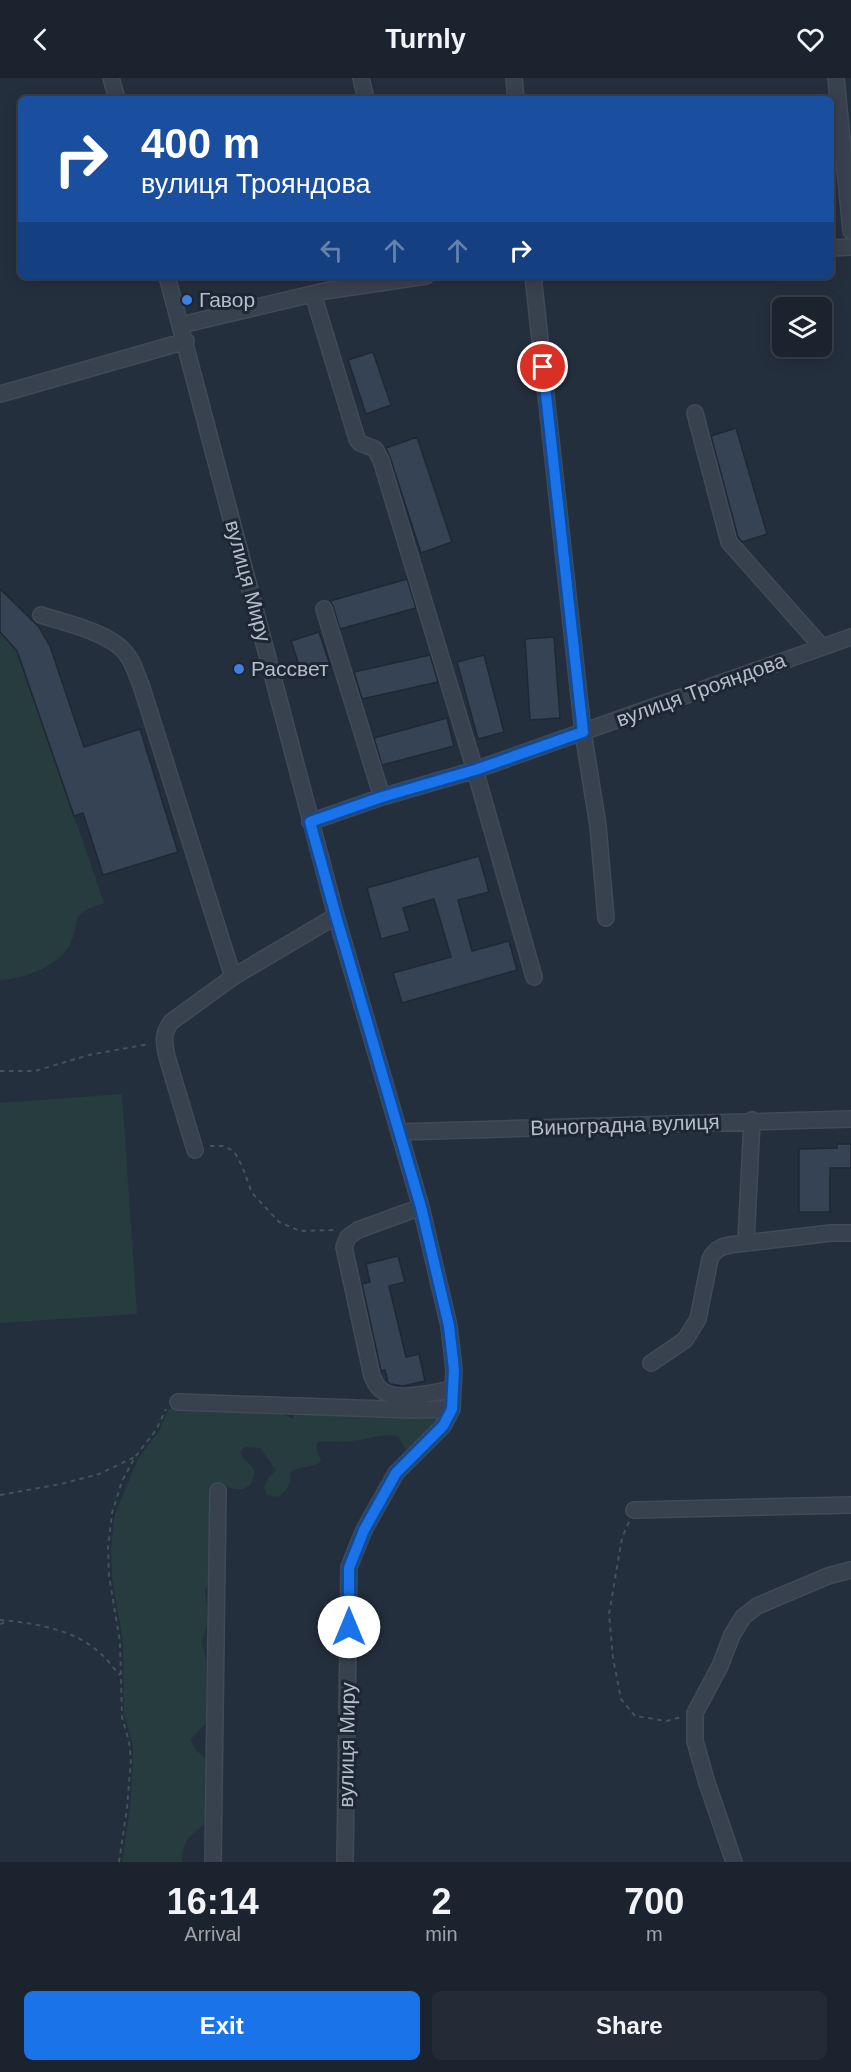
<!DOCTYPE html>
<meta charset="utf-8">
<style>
body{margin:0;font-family:Arial,sans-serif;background:#242b36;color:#f1f3f6;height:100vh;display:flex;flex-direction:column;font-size:22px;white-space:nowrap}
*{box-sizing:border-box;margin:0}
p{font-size:20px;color:#a0a4aa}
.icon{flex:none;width:33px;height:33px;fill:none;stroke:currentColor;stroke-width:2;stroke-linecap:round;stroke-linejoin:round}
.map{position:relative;height:1784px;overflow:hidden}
.side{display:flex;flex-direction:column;background:#1b232e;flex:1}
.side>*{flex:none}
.banner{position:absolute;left:18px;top:18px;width:816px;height:183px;border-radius:9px;box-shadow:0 3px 15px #0003,0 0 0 2px #39404a;background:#1a4fa0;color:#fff;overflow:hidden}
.tools{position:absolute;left:772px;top:219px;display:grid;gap:12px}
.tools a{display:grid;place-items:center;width:60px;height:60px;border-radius:9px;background:#1b232e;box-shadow:0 3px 15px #0003,0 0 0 2px #39404a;font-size:30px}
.pin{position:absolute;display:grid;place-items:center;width:51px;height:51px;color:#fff;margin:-26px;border:3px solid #fff;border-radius:50%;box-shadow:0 2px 6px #0007}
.me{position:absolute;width:66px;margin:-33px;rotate:0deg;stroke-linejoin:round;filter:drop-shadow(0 0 4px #0008)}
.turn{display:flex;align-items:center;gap:21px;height:126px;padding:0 24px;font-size:27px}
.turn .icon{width:78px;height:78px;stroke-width:2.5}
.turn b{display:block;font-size:42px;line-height:51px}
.lanes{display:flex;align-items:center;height:57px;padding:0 24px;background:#0003;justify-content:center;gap:30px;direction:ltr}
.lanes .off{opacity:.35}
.eta{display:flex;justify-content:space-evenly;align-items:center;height:102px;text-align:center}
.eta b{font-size:36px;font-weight:700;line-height:42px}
.button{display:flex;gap:12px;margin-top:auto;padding:12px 24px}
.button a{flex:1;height:69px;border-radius:9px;background:#1a73e8;color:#fff;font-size:24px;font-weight:700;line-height:69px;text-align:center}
.button a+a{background:#242b36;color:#f1f3f6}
header{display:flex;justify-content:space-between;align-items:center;height:78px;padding:0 24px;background:#1b232e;font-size:27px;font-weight:700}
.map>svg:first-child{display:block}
.green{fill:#263c3f}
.building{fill:#364354;stroke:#1f2835;stroke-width:1.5}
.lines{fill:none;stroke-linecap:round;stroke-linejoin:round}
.minor-casing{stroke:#414a57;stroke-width:18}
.path{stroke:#3f5557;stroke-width:2;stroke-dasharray:4.5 4.5;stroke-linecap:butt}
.minor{stroke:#38414e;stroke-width:15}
.route-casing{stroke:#114b97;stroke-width:15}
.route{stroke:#1a73e8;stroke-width:10}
.shop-dot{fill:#3f7fe0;stroke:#1d2633;stroke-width:2}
.labels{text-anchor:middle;stroke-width:6;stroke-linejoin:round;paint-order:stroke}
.poi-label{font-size:21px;fill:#b4bcc9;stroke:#1d2633;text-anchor:start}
.street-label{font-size:21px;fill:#b4bcc9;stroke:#1d2633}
</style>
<header><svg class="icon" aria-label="back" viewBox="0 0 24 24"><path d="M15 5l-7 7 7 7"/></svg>Turnly<svg class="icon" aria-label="heart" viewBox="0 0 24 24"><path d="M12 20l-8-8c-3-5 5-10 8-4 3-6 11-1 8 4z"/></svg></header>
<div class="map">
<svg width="851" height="1784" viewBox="0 0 851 1784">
<rect width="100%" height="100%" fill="#242f3e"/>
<!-- green -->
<path class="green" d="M 0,554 L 17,573 L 104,825 C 65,838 84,841 69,868 C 57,889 23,901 0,902 Z
M 122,1016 L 137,1236 L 0,1245 L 0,1025 Z
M 178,1327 L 278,1333 L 293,1341 L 295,1333 L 437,1336 L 441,1341 L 407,1374 L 398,1358 C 381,1355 368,1362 351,1363 C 340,1365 329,1362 318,1364 L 316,1369 L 321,1383 C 312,1391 301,1387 291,1394 C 290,1406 288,1412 278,1419 L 267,1417 L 264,1409 L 269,1399 L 276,1392 L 260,1370 L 245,1369 L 240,1373 L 242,1379 L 255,1392 C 251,1416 240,1413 220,1407 L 211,1506 L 205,1511 L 208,1542 L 202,1564 L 206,1582 L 207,1644 L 191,1661 C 192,1671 202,1676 208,1684 L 207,1744 C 191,1758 182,1761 182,1784 L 122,1784 L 130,1731 L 133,1681 L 133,1667 L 124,1636 L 123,1564 L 112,1499 L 111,1471 L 115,1436 L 138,1381 L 159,1353 L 168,1332 Z"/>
<!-- building -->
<path class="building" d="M 373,274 L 391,327 L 366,336 L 348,282 Z
M 736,350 L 767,456 L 742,464 L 738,459 L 711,358 Z
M 417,359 L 452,464 L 421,475 L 390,379 L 386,370 Z
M 407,501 L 416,530 L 340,551 L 333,528 L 330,523 Z
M 0,511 L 39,549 L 50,568 L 84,669 L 140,651 L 178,774 L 103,797 L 83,735 L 74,738 L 17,573 L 0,554 Z
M 319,554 L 330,587 L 302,596 L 291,563 Z
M 554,559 L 560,640 L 530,642 L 525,561 Z
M 430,577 L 438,604 L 362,621 L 354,594 Z
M 484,577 L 504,654 L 478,661 L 457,584 Z
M 447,640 L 454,668 L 382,687 L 374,660 Z
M 479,778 L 489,814 L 458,822 L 472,873 L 509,863 L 517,892 L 402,925 L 393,895 L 451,879 L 434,821 L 403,830 L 410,853 L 381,861 L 367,810 Z
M 837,1066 L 851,1066 L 851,1090 L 830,1090 L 830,1134 L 799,1134 L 799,1071 L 837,1070 Z
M 398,1178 L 405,1204 L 389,1208 L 406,1279 L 419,1276 L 425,1303 L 403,1308 L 390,1306 L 388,1304 L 385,1292 L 381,1293 L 362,1206 L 370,1204 L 366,1186 Z"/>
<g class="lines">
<!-- minor casing -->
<g class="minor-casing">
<path id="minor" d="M 111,0 L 117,21
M 361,0 L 365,17
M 514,0 L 516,21
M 836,0 L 851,153
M 831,170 L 851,169
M 167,198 L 336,838 L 421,1129 L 449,1248 L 454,1292 L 452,1331 L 412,1332 L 178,1324
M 533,198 L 583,654 L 598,748 L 606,840
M 313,216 L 357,361 L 360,365 L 375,371 L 381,382 L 475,692 L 534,899
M 181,247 L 325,213 L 426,198
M 0,316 L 186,263
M 695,335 L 729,464 L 822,569
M 324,531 L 382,719
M 41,537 C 65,545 107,554 124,573 C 133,582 136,596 141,607 L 233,899
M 310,744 L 382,719 L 475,692 L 851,559
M 399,1054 L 851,1041
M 195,1072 L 167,979 C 164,963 162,957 171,944 L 233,899 L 336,838
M 421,1129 L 358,1152 L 348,1159 L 344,1169 L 372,1298 C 374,1302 376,1307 379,1310 C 395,1326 433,1314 453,1311
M 746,1165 L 831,1155 L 851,1155
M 651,1285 L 685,1262 L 698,1241 L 710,1181 C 717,1166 731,1167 746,1165 L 752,1042
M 634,1432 L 851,1427
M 213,1784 L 218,1413
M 345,1784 L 349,1489 L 364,1452 L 396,1395 L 443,1348 L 452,1331
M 734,1784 L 706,1702 L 695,1663 L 695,1635 L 720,1588 L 732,1557 L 743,1539 L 757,1528 L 828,1498 L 851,1492"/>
</g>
<!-- path -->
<path class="path" d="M 0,993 L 35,993 L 89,977 L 149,966
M 210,1068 L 223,1068 L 234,1073 L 242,1088 L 252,1115 L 279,1144 L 300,1153 L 334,1152
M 0,1417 L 61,1406 L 99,1396 L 135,1379
M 629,1444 L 622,1460 L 609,1536 L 613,1580 L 621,1621 L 635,1638 L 667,1643 L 681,1639
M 0,1542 C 34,1545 75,1551 101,1576 C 108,1582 113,1590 120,1597
M 0,1546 L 6,1544
M 119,1784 L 127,1730 L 131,1681 L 129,1664 L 122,1639 L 120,1564 L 109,1498 L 108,1470 L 112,1435 L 122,1403 L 135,1379 L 156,1352 L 166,1331"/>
<!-- minor -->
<use href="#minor" class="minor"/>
</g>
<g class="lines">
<!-- route casing -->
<g class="route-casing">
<path id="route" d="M 349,1549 L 349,1490 L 364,1452 L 396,1395 L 443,1348 L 452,1331 L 454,1292 L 449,1248 L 421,1129 L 336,838 L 310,744 L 382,719 L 475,692 L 583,654 L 543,289"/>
</g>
<!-- route -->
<use href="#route" class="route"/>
</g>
<!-- markers -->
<g class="shop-dot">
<circle cx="187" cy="222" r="6"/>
<circle cx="239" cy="591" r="6"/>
</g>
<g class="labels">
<!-- poi labels -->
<g class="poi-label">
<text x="199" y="229">Гавор</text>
<text x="251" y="598">Рассвет</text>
</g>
<!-- street labels -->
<g class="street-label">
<text transform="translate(248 503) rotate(75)" y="7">вулиця Миру</text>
<text transform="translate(701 612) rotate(-20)" y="7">вулиця Трояндова</text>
<text transform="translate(625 1047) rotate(-2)" y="7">Виноградна вулиця</text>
<text transform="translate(347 1667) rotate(-89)" y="7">вулиця Миру</text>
</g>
</g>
</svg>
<div class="tools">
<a><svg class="icon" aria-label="layers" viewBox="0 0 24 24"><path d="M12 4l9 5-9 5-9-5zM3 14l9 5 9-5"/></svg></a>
</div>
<div class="pin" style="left:543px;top:289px;background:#d93025"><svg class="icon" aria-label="arrive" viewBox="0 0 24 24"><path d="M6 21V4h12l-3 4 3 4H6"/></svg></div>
<svg class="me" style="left:349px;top:1549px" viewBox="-20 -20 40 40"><circle r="19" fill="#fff"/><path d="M0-13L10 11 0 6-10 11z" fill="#1a73e8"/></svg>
<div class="banner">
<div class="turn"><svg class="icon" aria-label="right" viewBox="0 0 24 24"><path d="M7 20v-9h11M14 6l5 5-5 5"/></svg><div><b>400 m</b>вулиця Трояндова</div></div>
<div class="lanes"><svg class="icon off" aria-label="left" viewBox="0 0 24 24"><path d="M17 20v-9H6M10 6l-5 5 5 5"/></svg><svg class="icon off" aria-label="ahead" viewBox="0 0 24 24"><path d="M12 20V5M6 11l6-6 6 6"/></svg><svg class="icon off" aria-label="ahead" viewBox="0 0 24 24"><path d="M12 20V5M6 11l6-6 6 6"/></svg><svg class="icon" aria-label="right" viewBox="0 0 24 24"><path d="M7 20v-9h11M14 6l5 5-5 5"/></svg></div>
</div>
</div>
<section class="side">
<div class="eta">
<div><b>16:14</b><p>Arrival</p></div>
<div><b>2</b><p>min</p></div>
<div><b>700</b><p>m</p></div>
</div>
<div class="button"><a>Exit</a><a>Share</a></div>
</section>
